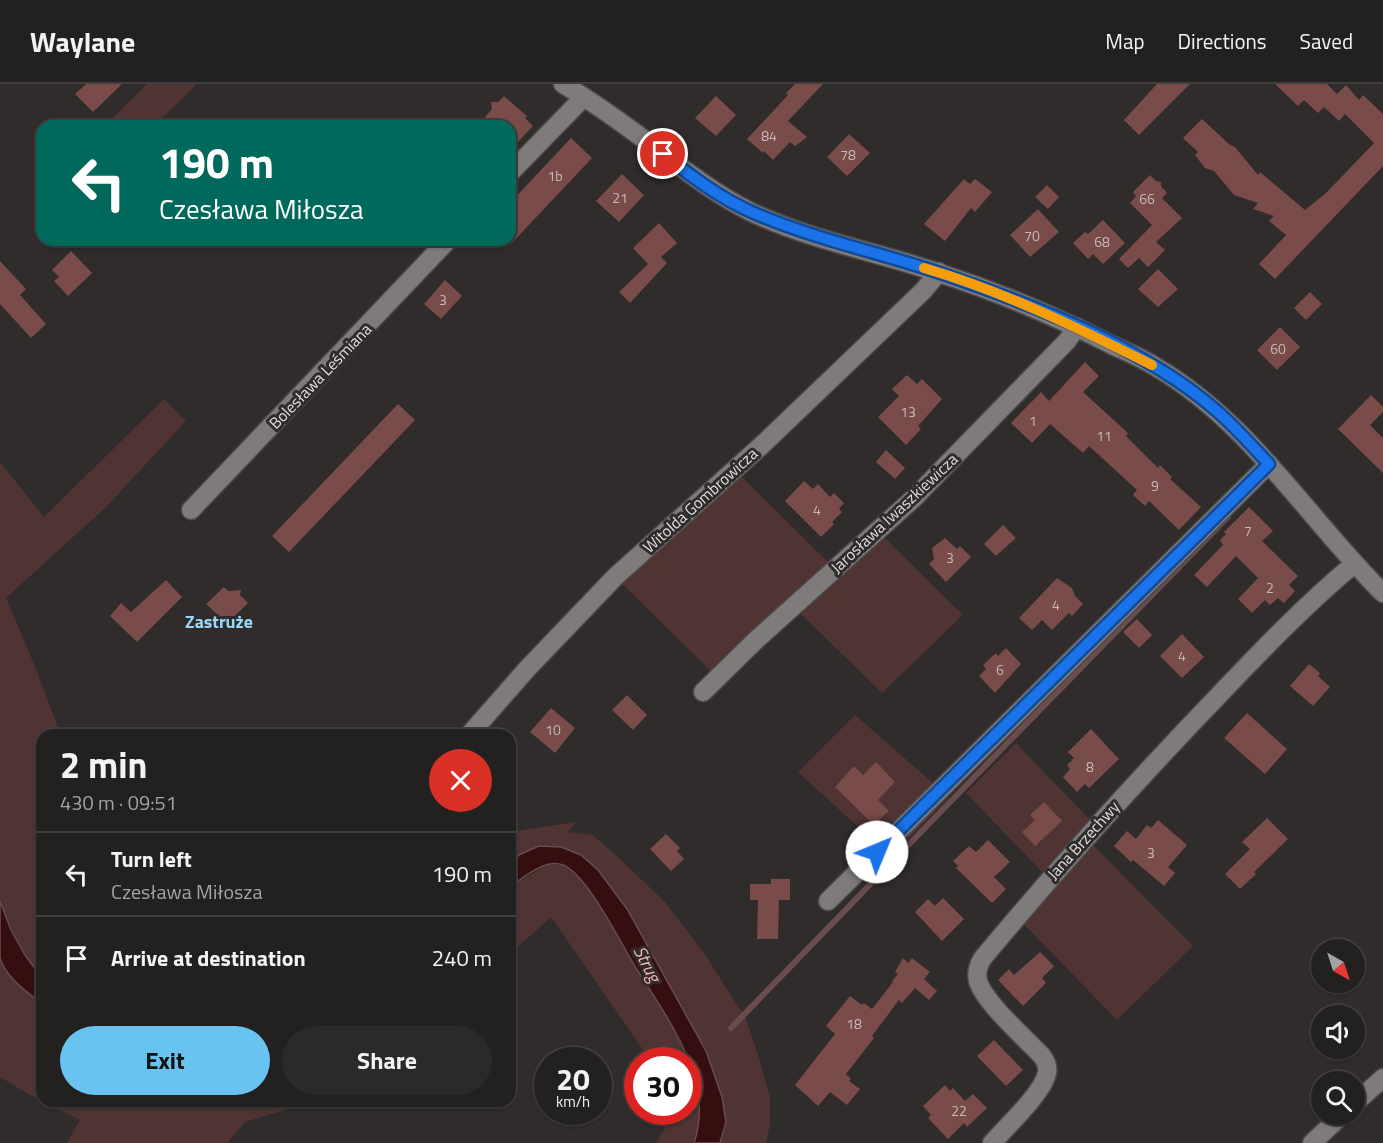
<!DOCTYPE html>
<meta charset="utf-8">
<style>
body{margin:0;font-family:"Titillium Web",sans-serif;background:#2b2929;color:#f1f3f6;height:100vh;display:flex;flex-direction:column;font-size:22px;white-space:nowrap}
*{box-sizing:border-box;margin:0}
p{font-size:20px;color:#a3a3a5}
.icon{flex:none;width:33px;height:33px;fill:none;stroke:currentColor;stroke-width:2;stroke-linecap:round;stroke-linejoin:round}
.map{position:relative;flex:1;overflow:hidden}
.panel{position:absolute;left:36px;top:645px;width:480px;height:378px;display:flex;flex-direction:column;background:#232120;border-radius:18px;box-shadow:0 2px 4px #0004,0 0 0 2px #403e3e}
.panel>*{flex:none}
.guide{position:absolute;left:36px;top:36px;width:480px;height:126px;border-radius:18px;box-shadow:0 2px 4px #0004,0 0 0 2px #403e3e;background:#00695c;color:#fff;overflow:hidden}
.needle{width:39px;rotate:141deg}
.controls{position:absolute;left:1311px;top:855px;display:grid;gap:12px}
.controls a{display:grid;place-items:center;width:54px;height:54px;border-radius:50%;background:#232120;box-shadow:0 2px 4px #0004,0 0 0 2px #403e3e;font-size:30px}
.speed{position:absolute;left:534px;top:963px;display:flex;gap:12px;font-size:30px;font-weight:700;text-align:center}
.speed>*{display:grid;place-content:center;width:78px;height:78px;border-radius:50%;background:#232120;box-shadow:0 2px 4px #0004,0 0 0 2px #403e3e;line-height:1}
.speed small{font-size:15px;font-weight:400}
.speed .limit{border:9px solid #d22;background:#fff;color:#111}
.pin{position:absolute;display:grid;place-items:center;width:51px;height:51px;color:#fff;margin:-26px;border:3px solid #fff;border-radius:50%;box-shadow:0 2px 6px #0007}
.me{position:absolute;width:66px;margin:-33px;rotate:45deg;stroke-linejoin:round;filter:drop-shadow(0 0 4px #0008)}
.turn{display:flex;align-items:center;gap:21px;height:126px;padding:0 24px;font-size:27px}
.turn .icon{width:78px;height:78px;stroke-width:2.5}
.turn b{display:block;font-size:42px;line-height:51px}
.round{display:grid;place-items:center;flex:none;width:63px;height:63px;border-radius:32px;background:#2b2929}
.overview{display:flex;align-items:center;justify-content:space-between;height:102px;padding:0 24px}
h1{font-size:36px;font-weight:700;line-height:45px}
.action{display:flex;gap:12px;margin-top:auto;padding:12px 24px}
.action a{flex:1;height:69px;border-radius:36px;background:#69c3f1;color:#111;font-size:24px;font-weight:700;line-height:69px;text-align:center}
.action a+a{background:#2b2929;color:#f1f3f6}
ul{padding:0;list-style:none}
li{display:flex;align-items:center;gap:18px;height:84px;padding:0 24px;border-top:2px solid #403e3e}
li div{flex:1}
li b{display:block;font-size:22px}
li em{font-style:normal}
header{display:flex;align-items:center;gap:36px;box-sizing:border-box;height:84px;padding:0 30px;background:#232120;border-bottom:2px solid #403e3e}
header strong{font-size:28px}
nav{display:flex;gap:33px;margin-inline-start:auto;font-size:21px}
.map>svg:first-child{display:block}
.green{fill:#4f3433}
.water{fill:#350e0f;stroke:#694c4d;stroke-width:1.5}
.lines{fill:none;stroke-linecap:round;stroke-linejoin:round}
.stream{stroke:#694c4d;stroke-width:6}
.building{fill:#794b49}
.street-casing{stroke:#4c4949;stroke-width:21}
.street{stroke:#7f7b7a;stroke-width:18}
.route-casing{stroke:#114b97;stroke-width:15}
.route{stroke:#1a73e8;stroke-width:10}
.slow{stroke:#f59e0b;stroke-width:10}
.labels{text-anchor:middle;stroke-width:6;stroke-linejoin:round;paint-order:stroke}
.number-label{font-size:14px;fill:#c7b9b9}
.street-label{font-size:16px;fill:#e1dede;stroke:#2f2c2b}
.neighbourhood-label{font-size:18px;font-weight:bold;fill:#97d7f8;stroke:#2f2c2b}
.water-label{font-size:18px;font-style:italic;fill:#f9b9b6;stroke:#2f2c2b}
</style>
<header>
<strong>Waylane</strong>
<nav><a>Map</a><a>Directions</a><a>Saved</a></nav>
</header>
<div class="map">
<svg width="1383" height="1059" viewBox="0 0 1383 1059">
<rect width="100%" height="100%" fill="#2f2c2b"/>
<!-- green -->
<path class="green" d="M 147,0 L 197,0 L 154,42 L 104,42 Z
M 164,315 L 186,337 L 105,424 L 6,514 L 34,580 L 61,651 L 42,651 L 42,894 C 24,870 10,846 0,817 L 0,378 L 44,433 Z
M 735,386 L 828,478 L 712,588 L 617,495 Z
M 882,451 L 963,531 L 882,609 L 797,526 Z
M 855,631 L 949,713 L 891,773 L 798,688 Z
M 1016,659 L 1092,738 L 1045,791 L 966,709 Z
M 576,738 L 568,748 L 593,751 L 618,773 L 665,818 L 704,869 L 746,935 L 759,974 L 770,1013 L 770,1041 L 766,1059 L 720,1059 L 726,1038 L 722,1013 L 706,967 L 627,825 L 581,772 L 510,778 L 510,748 Z
M 1090,758 L 1193,862 L 1117,936 L 1020,836 Z
M 547,781 C 553,781 560,779 565,783 C 598,804 616,851 635,883 C 657,919 684,955 695,996 C 701,1018 701,1038 694,1059 L 656,1059 L 669,1036 L 666,1028 L 688,1028 L 688,976 L 650,976 L 551,833 L 510,870 L 510,803 Z
M 0,873 C 9,892 24,908 42,919 L 42,1017 L 315,1017 L 245,1038 L 227,1059 L 67,1059 L 80,1036 L 30,1011 L 0,993 Z"/>
<!-- water -->
<path class="water" d="M 539,762 L 561,763 L 581,771 L 598,786 L 627,825 L 706,967 L 722,1013 L 726,1038 L 720,1059 L 694,1059 C 701,1038 701,1018 695,997 C 685,956 658,919 636,884 C 621,860 588,791 563,781 C 546,774 522,794 510,803 L 510,778 L 521,770 Z
M 0,817 L 11,846 L 25,871 L 42,894 L 42,919 C 27,909 5,892 0,874 C 0,861 0,832 0,817 Z"/>
<g class="lines">
<!-- stream -->
<path class="stream" d="M 731,944 L 952,716 L 1228,433"/>
</g>
<!-- building -->
<path class="building" d="M 86,0 L 122,0 L 93,28 L 75,10 Z
M 795,0 L 823,0 L 788,37 L 807,53 L 795,62 L 790,58 L 773,76 L 764,67 L 763,69 L 747,55 L 788,11 L 786,9 Z
M 1157,0 L 1190,0 L 1139,51 L 1124,36 Z
M 1275,0 L 1327,0 L 1337,10 L 1346,1 L 1359,16 L 1363,11 L 1383,30 L 1383,82 L 1275,195 L 1259,180 L 1286,151 L 1269,137 L 1274,132 L 1253,125 L 1258,119 L 1234,111 L 1214,87 L 1205,84 L 1195,71 L 1198,68 L 1183,54 L 1202,35 L 1230,61 L 1235,63 L 1258,91 L 1260,88 L 1305,126 L 1326,109 L 1374,59 L 1345,30 L 1339,37 L 1324,23 L 1318,29 L 1304,16 L 1298,22 Z
M 504,12 L 527,32 L 525,34 L 533,42 L 518,58 L 510,50 L 510,42 L 495,42 L 485,33 L 492,25 L 491,18 L 498,18 Z
M 716,12 L 736,31 L 716,52 L 695,34 Z
M 849,50 L 870,69 L 847,92 L 827,73 Z
M 571,54 L 592,74 L 510,161 L 510,119 Z
M 622,90 L 644,111 L 619,138 L 596,117 Z
M 1150,91 L 1156,97 L 1161,98 L 1161,102 L 1167,109 L 1162,114 L 1182,134 L 1156,158 L 1165,166 L 1148,183 L 1139,174 L 1128,184 L 1119,175 L 1152,141 L 1130,119 L 1136,112 L 1133,108 Z
M 964,95 L 970,100 L 975,95 L 992,108 L 975,128 L 971,124 L 945,157 L 924,140 Z
M 1047,101 L 1059,113 L 1048,125 L 1035,113 Z
M 1038,125 L 1059,148 L 1030,173 L 1010,151 Z
M 1103,136 L 1125,159 L 1103,180 L 1093,170 L 1088,175 L 1073,159 L 1085,148 L 1088,150 Z
M 659,139 L 677,159 L 661,173 L 667,179 L 630,219 L 619,208 L 648,180 L 633,164 Z
M 71,167 L 92,189 L 68,212 L 54,197 L 59,193 L 52,186 Z
M 0,177 L 26,205 L 20,211 L 46,240 L 31,254 L 0,220 Z
M 1158,185 L 1178,205 L 1158,223 L 1138,205 Z
M 445,196 L 462,212 L 441,235 L 424,220 Z
M 1310,208 L 1322,220 L 1306,236 L 1294,224 Z
M 1280,243 L 1300,263 L 1277,286 L 1257,266 Z
M 1085,278 L 1099,292 L 1083,308 L 1128,349 L 1126,352 L 1158,384 L 1160,381 L 1172,393 L 1170,395 L 1201,423 L 1179,446 L 1149,417 L 1145,422 L 1133,411 L 1137,406 L 1089,362 L 1083,369 L 1050,340 L 1032,359 L 1011,339 L 1041,308 L 1049,317 Z
M 907,291 L 917,300 L 922,295 L 942,315 L 918,342 L 921,345 L 906,361 L 878,333 L 899,312 L 892,305 Z
M 1371,311 L 1383,323 L 1383,328 L 1370,341 L 1383,354 L 1383,389 L 1338,345 Z
M 398,320 L 415,336 L 289,468 L 272,452 Z
M 886,366 L 905,384 L 895,395 L 876,378 Z
M 804,397 L 813,405 L 818,400 L 830,413 L 834,409 L 844,419 L 839,425 L 842,428 L 832,438 L 834,440 L 821,453 L 785,417 Z
M 1249,423 L 1273,447 L 1262,457 L 1298,492 L 1289,501 L 1295,507 L 1284,519 L 1278,514 L 1270,521 L 1265,516 L 1252,529 L 1238,515 L 1258,494 L 1236,472 L 1207,503 L 1194,491 L 1223,461 L 1220,456 L 1226,450 L 1224,448 Z
M 1003,441 L 1016,454 L 996,472 L 984,460 Z
M 945,454 L 957,465 L 960,462 L 971,473 L 946,498 L 929,480 L 934,475 L 932,464 Z
M 1057,494 L 1072,504 L 1075,512 L 1083,520 L 1072,532 L 1069,529 L 1052,546 L 1042,536 L 1032,546 L 1019,534 Z
M 166,496 L 182,513 L 137,558 L 110,532 L 121,519 L 131,528 Z
M 224,503 L 228,507 L 241,506 L 240,511 L 248,519 L 227,540 L 206,520 Z
M 1137,535 L 1152,551 L 1139,564 L 1123,548 Z
M 1182,550 L 1204,573 L 1182,594 L 1160,572 Z
M 1006,564 L 1021,580 L 995,609 L 979,592 L 986,585 L 983,581 L 996,569 L 998,572 Z
M 1309,580 L 1320,589 L 1318,592 L 1330,603 L 1313,622 L 1290,602 Z
M 627,611 L 647,631 L 633,646 L 612,626 Z
M 551,624 L 575,644 L 555,669 L 530,648 Z
M 1247,629 L 1287,665 L 1265,690 L 1224,654 Z
M 1091,645 L 1119,675 L 1089,704 L 1085,700 L 1077,708 L 1063,693 L 1070,685 L 1067,681 L 1074,674 L 1068,668 Z
M 876,678 L 895,698 L 878,716 L 889,727 L 874,741 L 835,703 L 854,682 L 863,691 Z
M 1044,718 L 1062,737 L 1035,762 L 1022,748 L 1035,736 L 1030,731 Z
M 1267,734 L 1288,755 L 1254,788 L 1256,790 L 1240,805 L 1225,790 L 1250,765 L 1242,758 Z
M 1158,736 L 1187,761 L 1168,783 L 1175,789 L 1164,802 L 1133,776 L 1131,778 L 1114,762 L 1127,747 L 1136,755 L 1147,741 L 1151,744 Z
M 666,750 L 680,764 L 677,767 L 684,775 L 671,787 L 650,765 Z
M 988,756 L 1010,778 L 994,793 L 1006,805 L 992,819 L 956,784 L 958,782 L 953,777 L 969,762 L 976,768 Z
M 771,795 L 790,795 L 790,816 L 779,816 L 778,855 L 757,855 L 758,816 L 750,816 L 750,800 L 771,800 Z
M 943,814 L 964,835 L 942,857 L 915,828 L 928,815 L 935,822 Z
M 1040,868 L 1054,882 L 1042,894 L 1046,899 L 1023,922 L 998,896 L 1009,885 L 1014,891 Z
M 903,874 L 908,879 L 912,874 L 930,888 L 924,895 L 937,907 L 929,916 L 915,904 L 902,919 L 899,916 L 872,952 L 874,954 L 846,990 L 851,995 L 849,997 L 860,1005 L 847,1021 L 830,1008 L 818,1022 L 795,1001 L 835,950 L 826,942 L 850,912 L 862,921 L 864,919 L 872,925 L 893,898 L 892,897 L 898,890 L 895,888 Z
M 994,956 L 1023,986 L 1006,1002 L 977,972 Z
M 945,1001 L 950,1007 L 953,1004 L 965,1017 L 973,1010 L 987,1024 L 967,1043 L 964,1039 L 948,1055 L 928,1034 L 931,1031 L 923,1022 Z"/>
<g class="lines">
<!-- street casing -->
<g class="street-casing">
<path id="street" d="M 563,0 C 593,18 621,38 649,59 C 682,84 713,109 751,128 C 810,156 877,168 939,189 C 998,208 1057,233 1112,261 C 1127,268 1142,274 1156,283 C 1250,338 1307,434 1383,509
M 510,89 L 584,13
M 191,426 L 448,156
M 703,608 L 756,556 L 914,414 L 1067,257 L 1077,243
M 469,651 L 527,585 L 615,493 L 762,361 L 923,207 L 939,188
M 828,817 L 1269,380
M 1354,1020 L 1383,994
M 992,1059 C 1006,1043 1043,1009 1047,989 C 1048,983 1046,977 1042,972 C 1026,955 984,918 978,897 C 976,889 978,882 982,875 C 1058,784 1137,696 1220,610 C 1263,565 1306,520 1354,480
M 1312,1059 L 1343,1030"/>
</g>
<!-- street -->
<use href="#street" class="street"/>
</g>
<g class="lines">
<!-- route casing -->
<g class="route-casing">
<path id="route" d="M 663,70 C 691,92 721,115 754,129 C 814,155 878,168 940,189 C 1031,220 1146,264 1218,328 C 1236,344 1252,362 1269,380 L 877,768"/>
</g>
<!-- route -->
<use href="#route" class="route"/>
<!-- slow -->
<path class="slow" d="M 924,184 C 1003,207 1078,244 1152,281"/>
</g>
<g class="labels">
<!-- number labels -->
<g class="number-label">
<text x="769" y="57">84</text>
<text x="848" y="76">78</text>
<text x="555" y="97">1b</text>
<text x="620" y="119">21</text>
<text x="1147" y="120">66</text>
<text x="1032" y="157">70</text>
<text x="1102" y="163">68</text>
<text x="443" y="221">3</text>
<text x="1278" y="270">60</text>
<text x="908" y="333">13</text>
<text x="1033" y="342">1</text>
<text x="1104" y="357">11</text>
<text x="1155" y="407">9</text>
<text x="817" y="431">4</text>
<text x="1248" y="452">7</text>
<text x="950" y="479">3</text>
<text x="1270" y="509">2</text>
<text x="1056" y="526">4</text>
<text x="1182" y="577">4</text>
<text x="1000" y="591">6</text>
<text x="553" y="651">10</text>
<text x="1090" y="688">8</text>
<text x="1151" y="774">3</text>
<text x="854" y="945">18</text>
<text x="959" y="1032">22</text>
</g>
<!-- street labels -->
<g class="street-label">
<text transform="translate(320 292) rotate(-46)" y="6">Bolesława Leśmiana</text>
<text transform="translate(700 416) rotate(-42)" y="6">Witolda Gombrowicza</text>
<text transform="translate(894 429) rotate(-43)" y="6">Jarosława Iwaszkiewicza</text>
<text transform="translate(1083 756) rotate(-48)" y="6">Jana Brzechwy</text>
</g>
<!-- neighbourhood labels -->
<g class="neighbourhood-label">
<text x="219" y="544">Zastruże</text>
</g>
<!-- water labels -->
<g class="water-label">
<text transform="translate(647 880) rotate(63)" y="6">Strug</text>
</g>
</g>
</svg>
<div class="controls">
<a><svg class="needle" viewBox="-14 -14 28 28"><path d="M0-13l5 13h-10z" fill="#e53935"/><path d="M0 13l5-13h-10z" fill="#a3a3a5"/></svg></a>
<a><svg class="icon" aria-label="sound" viewBox="0 0 24 24"><path d="M4 9h4l5-4v14l-5-4H4zM17 9q2 3 0 6"/></svg></a>
<a><svg class="icon" aria-label="search" viewBox="0 0 24 24"><circle cx="10" cy="10" r="6"/><path d="M15 15l6 6"/></svg></a>
</div>
<div class="speed"><div>20<small>km/h</small></div><div class="limit">30</div></div>
<div class="pin" style="left:663px;top:70px;background:#d93025"><svg class="icon" aria-label="arrive" viewBox="0 0 24 24"><path d="M6 21V4h12l-3 4 3 4H6"/></svg></div>
<svg class="me" style="left:877px;top:768px" viewBox="-20 -20 40 40"><circle r="19" fill="#fff"/><path d="M0-13L10 11 0 6-10 11z" fill="#1a73e8"/></svg>
<div class="guide">
<div class="turn"><svg class="icon" aria-label="left" viewBox="0 0 24 24"><path d="M17 20v-9H6M10 6l-5 5 5 5"/></svg><div><b>190 m</b>Czesława Miłosza</div></div>
</div>
<section class="panel">
<div class="overview"><div><h1>2 min</h1><p>430 m · 09:51</p></div><a class="round" style="background:#d93025;color:#fff"><svg class="icon" aria-label="close" viewBox="0 0 24 24"><path d="M6 6l12 12M18 6L6 18"/></svg></a></div>
<ul>
<li><svg class="icon" aria-label="left" viewBox="0 0 24 24"><path d="M17 20v-9H6M10 6l-5 5 5 5"/></svg><div><b>Turn left</b><p>Czesława Miłosza</p></div><em>190 m</em></li>
<li><svg class="icon" aria-label="arrive" viewBox="0 0 24 24"><path d="M6 21V4h12l-3 4 3 4H6"/></svg><div><b>Arrive at destination</b></div><em>240 m</em></li>
</ul>
<div class="action"><a>Exit</a><a>Share</a></div>
</section>
</div>
